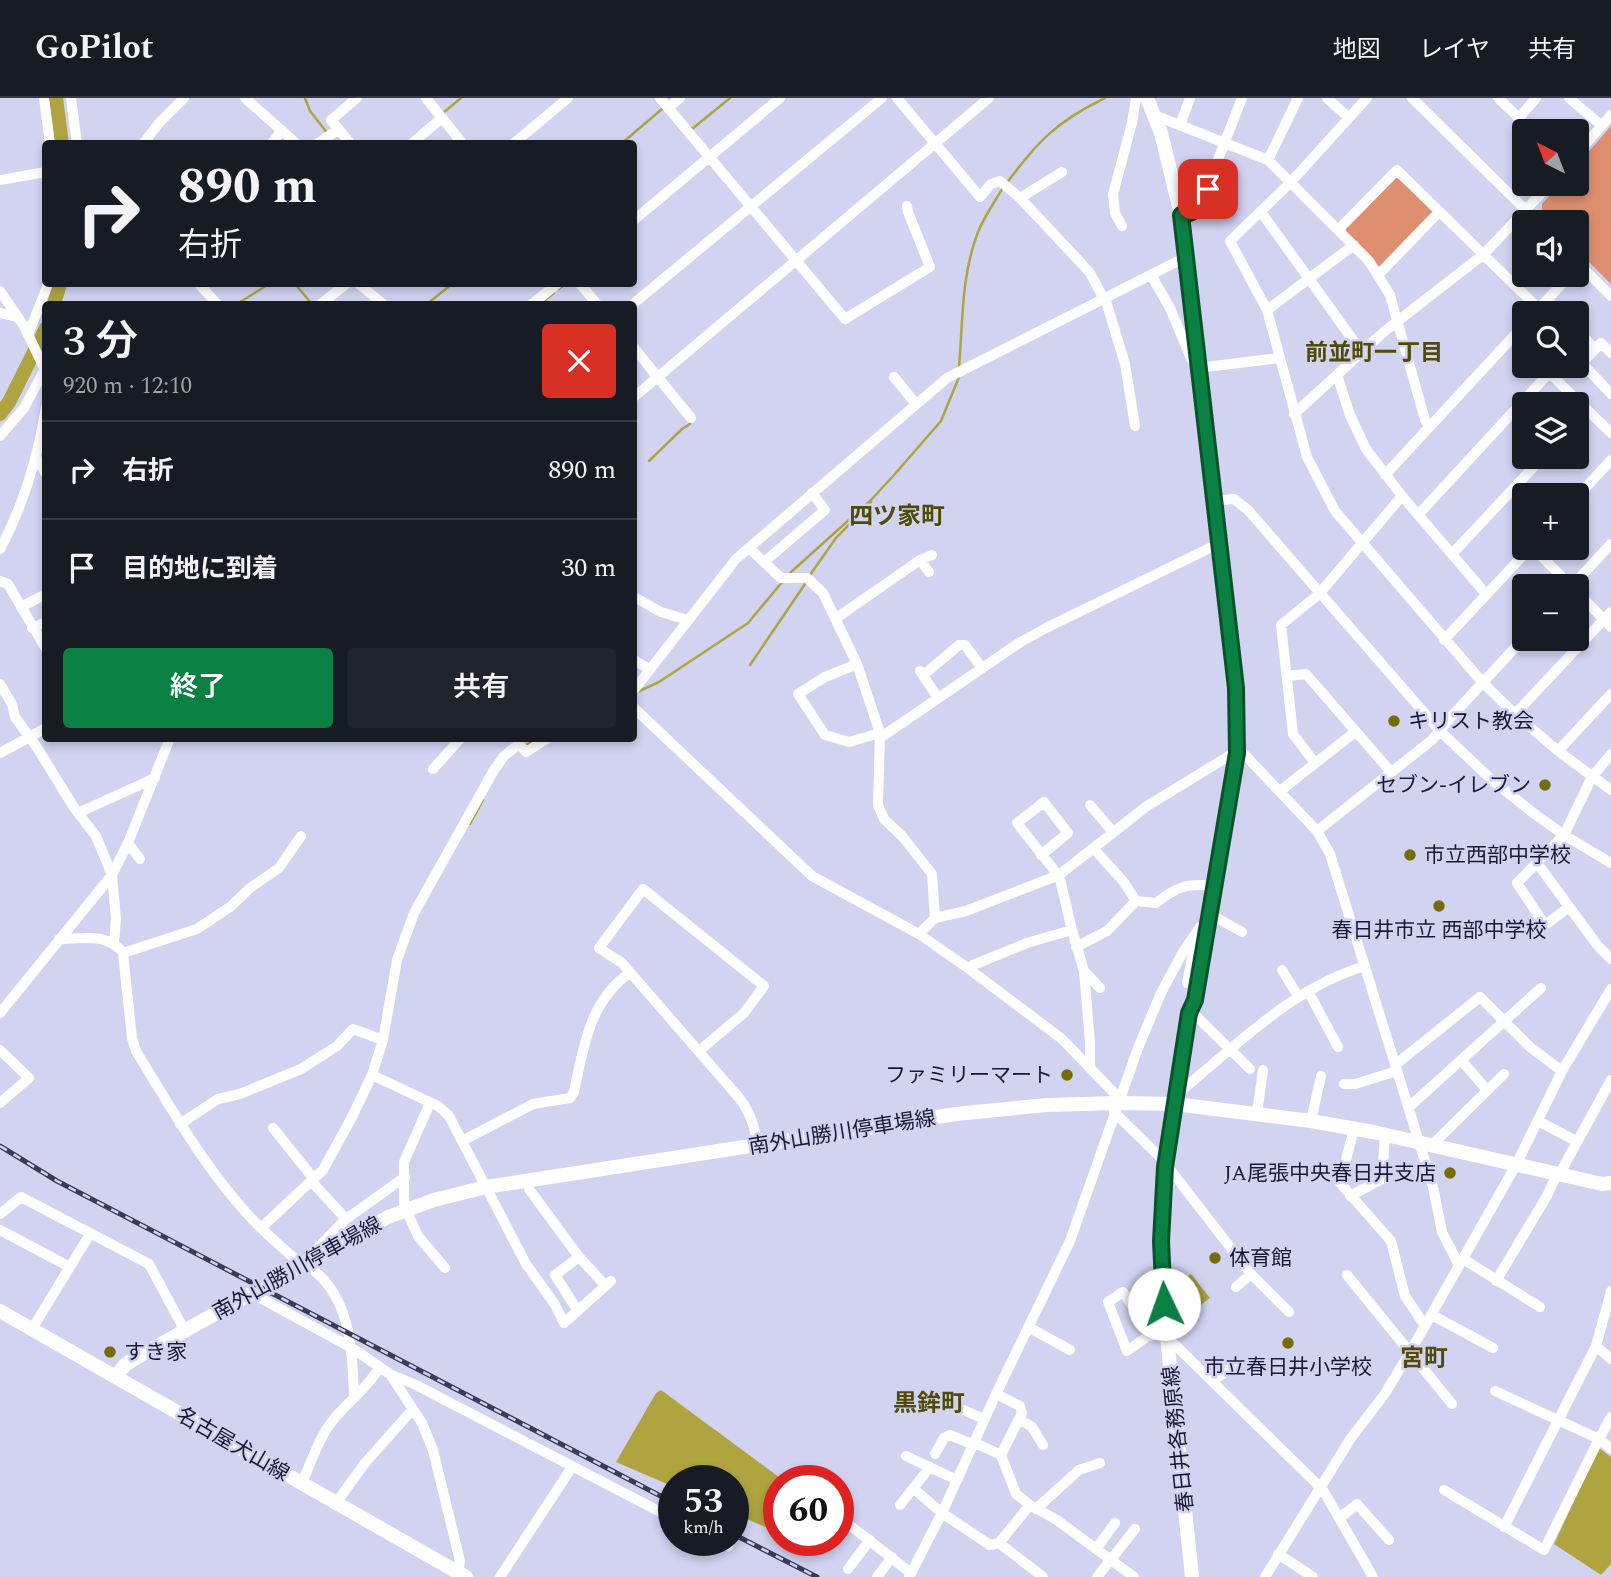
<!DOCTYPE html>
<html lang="ja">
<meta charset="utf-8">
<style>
body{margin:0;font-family:Spectral,"Noto Sans JP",serif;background:#20242c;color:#f1f3f6;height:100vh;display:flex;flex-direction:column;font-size:26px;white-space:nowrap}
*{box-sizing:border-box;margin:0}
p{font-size:23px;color:#9ea1a6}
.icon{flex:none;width:38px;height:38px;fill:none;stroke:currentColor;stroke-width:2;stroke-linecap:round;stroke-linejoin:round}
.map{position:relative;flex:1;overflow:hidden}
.sheet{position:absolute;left:42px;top:203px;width:595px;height:441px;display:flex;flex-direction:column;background:#171b24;border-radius:7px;box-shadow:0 4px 10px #0003}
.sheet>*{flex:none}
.hud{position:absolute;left:42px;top:42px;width:595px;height:147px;border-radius:7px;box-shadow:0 4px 10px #0003;background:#171b24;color:#f1f3f6;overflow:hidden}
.needle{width:46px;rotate:318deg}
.controls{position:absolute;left:1512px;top:21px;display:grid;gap:14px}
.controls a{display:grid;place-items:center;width:77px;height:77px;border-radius:7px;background:#171b24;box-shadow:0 4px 10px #0003;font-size:35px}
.speed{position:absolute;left:658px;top:1367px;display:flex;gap:14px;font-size:35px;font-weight:700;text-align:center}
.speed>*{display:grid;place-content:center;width:91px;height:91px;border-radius:50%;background:#171b24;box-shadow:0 4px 10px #0003;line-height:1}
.speed small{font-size:18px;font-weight:400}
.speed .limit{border:10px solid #d22;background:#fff;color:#111}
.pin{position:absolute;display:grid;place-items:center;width:60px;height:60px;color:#fff;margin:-30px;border-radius:14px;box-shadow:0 4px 10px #0006}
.me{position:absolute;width:77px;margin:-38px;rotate:357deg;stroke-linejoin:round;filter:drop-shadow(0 0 5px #0008)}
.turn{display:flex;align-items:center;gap:24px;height:147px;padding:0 21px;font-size:32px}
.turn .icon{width:91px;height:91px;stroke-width:2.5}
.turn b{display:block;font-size:49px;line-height:60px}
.round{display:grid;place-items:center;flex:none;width:74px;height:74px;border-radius:7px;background:#20242c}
.summary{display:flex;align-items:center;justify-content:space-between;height:119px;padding:0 21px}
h1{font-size:42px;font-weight:600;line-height:52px}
.button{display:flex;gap:14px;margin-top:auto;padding:14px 21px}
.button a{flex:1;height:80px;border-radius:7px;background:#0b8043;color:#fff;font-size:28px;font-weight:600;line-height:80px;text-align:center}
.button a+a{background:#20242c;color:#f1f3f6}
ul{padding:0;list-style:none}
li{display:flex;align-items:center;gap:21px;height:98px;padding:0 21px;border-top:2px solid #363941}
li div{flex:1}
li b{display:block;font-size:26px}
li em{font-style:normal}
header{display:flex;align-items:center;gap:42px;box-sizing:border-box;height:98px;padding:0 35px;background:#171b24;border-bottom:2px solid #363941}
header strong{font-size:33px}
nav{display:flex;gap:38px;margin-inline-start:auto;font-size:24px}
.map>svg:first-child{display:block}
.green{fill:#dd8f6f}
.water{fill:#afa440}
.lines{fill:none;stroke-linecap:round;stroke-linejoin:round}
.stream{stroke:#afa440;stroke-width:2.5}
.river{stroke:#afa440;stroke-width:14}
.minor{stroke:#fff;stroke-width:10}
.major{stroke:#fff;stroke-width:14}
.rail-casing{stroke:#3b3b57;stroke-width:5}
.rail{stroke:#d1d3f1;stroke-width:2.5;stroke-dasharray:8;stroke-linecap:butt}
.route-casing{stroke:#07532c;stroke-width:18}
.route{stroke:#0b8043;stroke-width:12}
.poi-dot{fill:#766c06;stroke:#d1d3f1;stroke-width:2.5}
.labels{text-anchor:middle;stroke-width:5;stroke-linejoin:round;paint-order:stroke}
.poi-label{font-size:21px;fill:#1a1935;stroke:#d1d3f1;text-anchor:start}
.street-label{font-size:21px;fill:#1a1935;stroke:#d1d3f1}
.neighbourhood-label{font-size:23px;font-weight:bold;fill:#514a09;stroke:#d1d3f1}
.quarter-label{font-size:24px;font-weight:bold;fill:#514a09;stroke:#d1d3f1}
</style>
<header>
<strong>GoPilot</strong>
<nav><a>地図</a><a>レイヤ</a><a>共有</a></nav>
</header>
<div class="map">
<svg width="1611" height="1479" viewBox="0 0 1611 1479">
<rect width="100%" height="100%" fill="#d1d3f1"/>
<!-- green -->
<path class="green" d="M 1611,28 L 1611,186 L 1577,152 L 1577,124 L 1548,124 L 1542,119 L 1542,106 L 1560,86 L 1577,86 L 1577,67 Z
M 1396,79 L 1433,112 L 1433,116 L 1382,168 L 1378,168 L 1346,134 L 1346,130 Z"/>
<!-- water -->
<path class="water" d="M 1191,1176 L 1210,1200 L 1198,1209 L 1196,1206 L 1185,1214 L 1182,1211 L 1182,1196 L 1186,1192 L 1180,1184 Z
M 661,1292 L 783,1382 L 779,1382 L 779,1435 L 733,1415 L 733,1382 L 674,1382 L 674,1389 L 616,1364 L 656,1295 Z
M 1599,1350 L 1611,1359 L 1611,1466 L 1601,1477 L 1554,1446 Z"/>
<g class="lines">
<!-- stream -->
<path class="stream" d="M 305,0 L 310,13 L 328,36
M 443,15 L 461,0
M 691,30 L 692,31 L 730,0
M 621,46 L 662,11
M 1006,86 C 1037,44 1057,23 1105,0
M 295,186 L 312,206
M 559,191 L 565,186
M 237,206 L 269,186
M 427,206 L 452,186
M 540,206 L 554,195
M 959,269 C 963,223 961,178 978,134 C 984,119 994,105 1002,91
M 649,363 L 682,331 L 690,326 L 690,324
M 790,475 L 871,402 L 894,377 L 941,323 L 959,279
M 810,477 L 836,440 L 871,404 L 871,402
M 750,567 L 807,483
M 637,594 L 659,584 L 748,525 L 783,483
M 525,648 L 538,640
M 470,726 L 483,702"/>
<!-- river -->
<path class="river" d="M 56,0 L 62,46
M 54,206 L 60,186
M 0,316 L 9,304 L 46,230"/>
<!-- minor -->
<path class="minor" d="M 44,0 L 50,46
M 71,0 L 77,46
M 245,0 L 297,46
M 426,0 L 463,46
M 660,0 L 845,221 L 930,169 L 908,114 L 907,108
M 897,0 L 980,99 L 991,86 L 1000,83 L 1020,100 L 1082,166 L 1090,175 L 1104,201
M 1327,0 L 1349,20
M 1367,0 L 1291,84 L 1230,143 L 1267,212 L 1307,359 L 1335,413 L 1483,585 L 1515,616 L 1558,653 L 1611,692
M 1412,0 L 1538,124
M 1498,0 L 1519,20 L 1536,0
M 1569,0 L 1602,28
M 668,10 L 680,0
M 1154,17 L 1268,62 L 1369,163 L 1390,197 L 1425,322 L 1430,328
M 1180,27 L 1190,0
M 143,46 L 159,25 L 184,0
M 271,46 L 282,32
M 317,46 L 339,31
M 351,46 L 331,22 L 357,0
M 411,46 L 442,20
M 513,46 L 568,0
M 1577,56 L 1611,17
M 1268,62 L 1298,0
M 0,82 L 46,74
M 1020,100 L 1062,74
M 1261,114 L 1361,253
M 1181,117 L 1197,113 L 1204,105 L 1212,77 L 1242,0
M 634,122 L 780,0
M 1122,128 L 1115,115 L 1113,96 L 1132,25 L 1136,0
M 1339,131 L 1397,72 L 1539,211
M 1577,164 L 1611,198
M 1379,176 L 1439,114
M 1151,177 L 1170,210 L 1191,260 L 1198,270 L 1279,260
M 199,186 L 217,206
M 359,186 L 383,206
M 580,186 L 597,206
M 0,193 L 24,228 L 46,274
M 1105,200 L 1125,266 L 1135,328
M 1547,202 L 1560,215
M 321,206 L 346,186
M 532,206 L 557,186
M 633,206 L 882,0
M 1267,212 L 1354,147
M 0,215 L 18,219
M 1535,215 L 1570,177
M 1577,232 L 1595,251
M 28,237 L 48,186
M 1513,240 L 1524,250
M 634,250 L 691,320
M 1611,255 L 1601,245 L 1582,265 L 1611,296
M 1542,268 L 1611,335
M 1337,277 L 1350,317 L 1366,351 L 1402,398 L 1486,496
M 894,279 L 916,306
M 634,299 L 989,0
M 1294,316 L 1385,233 L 1484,156 L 1550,86
M 1577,323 L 1587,312
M 0,338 L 24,310 L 46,269
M 36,359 L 46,376
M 1385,377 L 1524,227
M 1577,399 L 1611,362
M 1214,403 L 1234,401 L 1248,412 L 1440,633 L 1494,684 L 1536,717 L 1564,737 L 1611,765
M 1418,417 L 1549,275
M 749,450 L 781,480 L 807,480 L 823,495 L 857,566 L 880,635 L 878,707 L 884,721 L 902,738 L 932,776 L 935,820
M 1533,450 L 1571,488
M 0,451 C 24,407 38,357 46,309
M 1452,456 L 1543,359
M 920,462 L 929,474
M 764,464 L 825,412 L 812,395
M 0,483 L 8,486 L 46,551
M 1572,488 L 1611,446
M 1577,494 L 1611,529
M 634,499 L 661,514 L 688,522
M 21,509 L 46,496
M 835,521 L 920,462 L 932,457
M 32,530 L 46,524
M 1444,542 L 1530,450
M 634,562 L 649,571
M 857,566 L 825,579 L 798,596 L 825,637 L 849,644 L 880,635
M 920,573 L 938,600
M 927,574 L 959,547 L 965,547 L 982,570
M 1287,578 L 1306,576 L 1391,674
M 0,586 L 12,606 L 15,619 L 36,648 L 75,711 L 96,738 L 112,777 L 116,821 L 114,845
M 634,592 L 736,461 L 947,280 L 1186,159
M 634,610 L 812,778 L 919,836 L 969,871 L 1062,941 L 1120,1001
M 1515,616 L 1611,514
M 880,640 L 1019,545 L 1046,530 L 1218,446
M 1558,653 L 1611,596
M 0,655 L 46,630
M 1315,665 L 1293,636 L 1281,527 L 1319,496 L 1402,398
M 433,671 L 461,640
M 1280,693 L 1355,634
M 1090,707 L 1113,734
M 78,715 L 155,680
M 1317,733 L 1432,642 L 1450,620 L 1524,540
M 128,745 L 140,761
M 1093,750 L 1123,783 L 1136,803 L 1156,805 C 1178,788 1187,785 1215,788
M 1041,757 L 1068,735 L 1044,704 L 1017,725 L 1058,777
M 1537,765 L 1598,848 L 1611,861
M 1059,777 L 1072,832 L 1084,873 L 1100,890
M 1569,809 L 1545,827 L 1517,785 L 1564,737 L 1592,679 L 1611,656
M 1210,816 L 1242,834
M 919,836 L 935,820 L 966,813 L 1059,777 L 1147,708 L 1229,658 L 1237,655 L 1244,656 L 1317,733 L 1330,756 L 1433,1089 L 1442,1134 L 1459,1167
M 59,841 C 81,841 108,834 123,855 L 132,940 L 136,953 C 171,1010 207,1074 253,1122 C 268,1138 285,1152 301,1166
M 1076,849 L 1107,833 L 1136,803
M 123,855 L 197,831 L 230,809 L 250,790 L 279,770 L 301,738
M 969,871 L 973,867 L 1027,845 L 1072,832
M 1282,872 L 1298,898
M 1084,873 L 1090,944 L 1090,969
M 1187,885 L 1196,840
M 1308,893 L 1338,949
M 0,915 L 112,777 L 128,745 L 170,640
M 1190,915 L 1196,918 L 1250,971
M 0,952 L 29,980 L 0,1005
M 699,953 L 744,915 L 764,888 L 643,791 L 599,850 L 622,865 L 734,994 C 749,1010 754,1026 758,1047
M 1461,962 L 1487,992
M 1395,967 L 1480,899 L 1530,949 L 1562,973
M 372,977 L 438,1008 L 449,1018 L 526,1166 L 554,1205 L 564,1225 L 611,1183
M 1344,986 L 1355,986 L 1397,973
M 1176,997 C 1235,949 1291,890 1365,868
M 430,1005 L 404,1064 L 404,1107 L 418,1138 L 445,1170
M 1409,1009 L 1541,890
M 1114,1014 L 1166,1065
M 1257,1015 L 1263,972
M 1311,1023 L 1321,978
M 1538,1023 L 1576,1043
M 180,1026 L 218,1001 L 240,996 L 301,971 L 337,948 L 353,931 L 383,942
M 273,1030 L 314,1081
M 1354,1031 L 1340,1085 L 1391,1143 L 1405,1198 L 1425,1228
M 462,1043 L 533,1006 L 570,1000 L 574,994 C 583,951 590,901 630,875
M 1431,1048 L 1504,976
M 1165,1069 L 1172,1074 L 1251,1176 L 1289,1214
M 1559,1077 L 1611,982
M 528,1083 L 529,1091 L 579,1159 L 606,1188
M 312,1084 L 346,1121
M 1350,1098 L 1382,1081 L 1385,1037
M 0,1116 L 21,1099 L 149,1166 L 185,1233
M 261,1130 L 323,1072 L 352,1019 L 372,977 L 383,942 L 397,862 L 414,815 L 494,672 L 504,658 L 519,646 L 526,654 L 548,640
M 0,1132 L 70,1169
M 1463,1161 L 1540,1209
M 1347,1177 L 1452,1306
M 1496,1183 L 1547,1098 L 1557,1076
M 1236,1189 L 1251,1176
M 251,1195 L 352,1250 L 390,1276 L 416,1287 L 674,1421
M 1164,1206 L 1133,1209 L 1123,1194 L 1108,1204 L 1127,1253 L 1148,1238 L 1167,1235
M 578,1213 L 555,1177 L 579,1159
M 1432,1217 L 1493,1250
M 1028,1229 L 1070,1252
M 32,1231 L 90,1136
M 1167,1239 L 1323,1392 L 1373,1479
M 1596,1248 L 1611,1261
M 390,1276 L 422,1325 L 433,1352 L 460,1463 L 458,1474
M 1213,1283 L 1238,1265
M 1495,1293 L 1599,1341 L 1611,1319
M 996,1296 L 1020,1308 L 1022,1315 L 1001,1357
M 354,1299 C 352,1250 351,1193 303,1165 L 346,1121 L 405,1079
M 950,1306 L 984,1321
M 1019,1321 L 1032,1329 L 1043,1347
M 973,1344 L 1001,1357 L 1016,1396 L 1030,1407 L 1057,1422 L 1134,1479
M 935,1356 L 944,1340 L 950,1337 L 972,1346
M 906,1358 L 957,1382
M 302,1385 C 310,1367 317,1345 328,1329 C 342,1307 366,1293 379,1270
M 914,1391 L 942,1415 L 990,1447 L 999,1445 L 1043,1479
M 1444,1392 L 1544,1452 L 1599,1341 L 1611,1351
M 336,1405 L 365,1365 L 413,1311
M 900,1407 L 930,1369
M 1036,1411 L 1079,1372 L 1100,1365
M 838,1418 L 911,1475
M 1341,1419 L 1357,1406 L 1389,1442
M 1504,1429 L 1596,1248 L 1611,1193
M 715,1442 L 728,1448
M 999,1445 L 1030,1407
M 1096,1451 L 1115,1425
M 1278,1456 L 1313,1479
M 848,1471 L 870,1442
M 500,1479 L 572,1369
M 877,1479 L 892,1459
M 909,1479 L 942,1415 L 996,1296 L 1070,1143 L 1138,950 L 1161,895 L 1183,854 L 1200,829 L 1208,830
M 1097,1479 L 1135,1431
M 1265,1479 L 1351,1340 L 1384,1297 L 1409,1256 L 1516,1067 L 1562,973 L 1611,891"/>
<!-- major -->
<path class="major" d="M 1147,0 L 1161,35 L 1181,117 L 1236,590 L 1237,655 L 1195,902 L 1190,915 L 1165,1069 L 1161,1143 L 1167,1239 L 1192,1479
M 0,1213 L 466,1479
M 116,1278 L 125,1267 L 136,1260 L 388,1119 L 434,1102 L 486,1089 L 956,1016 L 1047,1007 L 1118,1005 L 1175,1006 L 1311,1023 L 1373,1034 L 1602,1086 L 1611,1085"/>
<!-- rail casing -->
<g class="rail-casing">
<path id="rail" d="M 0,1048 L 57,1083 L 674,1405
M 733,1436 L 817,1479"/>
</g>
<!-- rail -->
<use href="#rail" class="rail"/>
</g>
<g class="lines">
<!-- route casing -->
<g class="route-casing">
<path id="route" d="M 1164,1206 L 1161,1143 L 1165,1069 L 1189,915 L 1195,902 L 1237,655 L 1236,590 L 1181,117 C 1198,115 1203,106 1208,91"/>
</g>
<!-- route -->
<use href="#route" class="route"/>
</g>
<!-- markers -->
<g class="poi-dot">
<circle cx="1394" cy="623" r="7"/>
<circle cx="1545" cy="687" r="7"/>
<circle cx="1410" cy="757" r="7"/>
<circle cx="1439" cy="808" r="7"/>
<circle cx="1067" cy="977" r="7"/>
<circle cx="1450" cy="1075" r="7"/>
<circle cx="1215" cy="1160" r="7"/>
<circle cx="1288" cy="1245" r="7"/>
<circle cx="110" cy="1254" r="7"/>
</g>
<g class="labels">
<!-- poi labels -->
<g class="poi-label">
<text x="1408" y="630">キリスト教会</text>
<text x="1531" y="694" text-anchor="end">セブン-イレブン</text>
<text x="1424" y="764">市立西部中学校</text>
<text x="1439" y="839" text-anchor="middle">春日井市立 西部中学校</text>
<text x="1053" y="984" text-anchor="end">ファミリーマート</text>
<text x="1436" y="1082" text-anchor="end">JA尾張中央春日井支店</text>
<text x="1229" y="1167">体育館</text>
<text x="124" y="1261">すき家</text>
<text x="1288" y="1276" text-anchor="middle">市立春日井小学校</text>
</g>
<!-- street labels -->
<g class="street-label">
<text transform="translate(842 1034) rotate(-9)" y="7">南外山勝川停車場線</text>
<text transform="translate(297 1170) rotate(-29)" y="7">南外山勝川停車場線</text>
<text transform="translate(1178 1341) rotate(-96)" y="7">春日井各務原線</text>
<text transform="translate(233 1346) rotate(30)" y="7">名古屋犬山線</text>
</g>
<!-- neighbourhood labels -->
<g class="neighbourhood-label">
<text x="1374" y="262">前並町一丁目</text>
</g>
<!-- quarter labels -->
<g class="quarter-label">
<text x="897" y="426">四ツ家町</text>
<text x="1424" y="1268">宮町</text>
<text x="929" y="1313">黒鉾町</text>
</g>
</g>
</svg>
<div class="controls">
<a><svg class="needle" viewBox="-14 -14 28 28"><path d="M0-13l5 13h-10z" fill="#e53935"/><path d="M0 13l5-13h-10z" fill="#9ea1a6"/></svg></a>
<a><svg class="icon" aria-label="sound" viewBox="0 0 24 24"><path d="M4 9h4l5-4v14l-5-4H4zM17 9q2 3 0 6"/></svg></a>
<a><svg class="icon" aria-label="search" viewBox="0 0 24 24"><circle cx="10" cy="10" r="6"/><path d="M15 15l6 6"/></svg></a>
<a><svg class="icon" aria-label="layers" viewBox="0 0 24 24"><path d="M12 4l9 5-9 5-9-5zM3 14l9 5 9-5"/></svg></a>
<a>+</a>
<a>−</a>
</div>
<div class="speed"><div>53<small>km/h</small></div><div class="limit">60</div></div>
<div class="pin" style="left:1208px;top:91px;background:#d93025"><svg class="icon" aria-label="arrive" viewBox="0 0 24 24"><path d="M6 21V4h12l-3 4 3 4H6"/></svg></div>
<svg class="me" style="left:1164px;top:1206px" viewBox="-20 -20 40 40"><circle r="19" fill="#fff"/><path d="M0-13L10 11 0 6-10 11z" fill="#0b8043"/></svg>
<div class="hud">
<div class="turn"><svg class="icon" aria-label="right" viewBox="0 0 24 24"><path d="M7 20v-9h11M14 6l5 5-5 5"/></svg><div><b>890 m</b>右折</div></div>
</div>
<section class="sheet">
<div class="summary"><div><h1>3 分</h1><p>920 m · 12:10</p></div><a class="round" style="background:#d93025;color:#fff"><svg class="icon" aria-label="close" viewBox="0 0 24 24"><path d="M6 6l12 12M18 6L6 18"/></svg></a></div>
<ul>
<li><svg class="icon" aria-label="right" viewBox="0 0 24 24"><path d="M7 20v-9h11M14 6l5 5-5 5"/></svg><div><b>右折</b></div><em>890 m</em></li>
<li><svg class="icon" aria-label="arrive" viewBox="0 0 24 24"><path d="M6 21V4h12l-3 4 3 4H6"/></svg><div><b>目的地に到着</b></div><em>30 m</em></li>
</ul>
<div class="button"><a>終了</a><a>共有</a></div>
</section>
</div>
